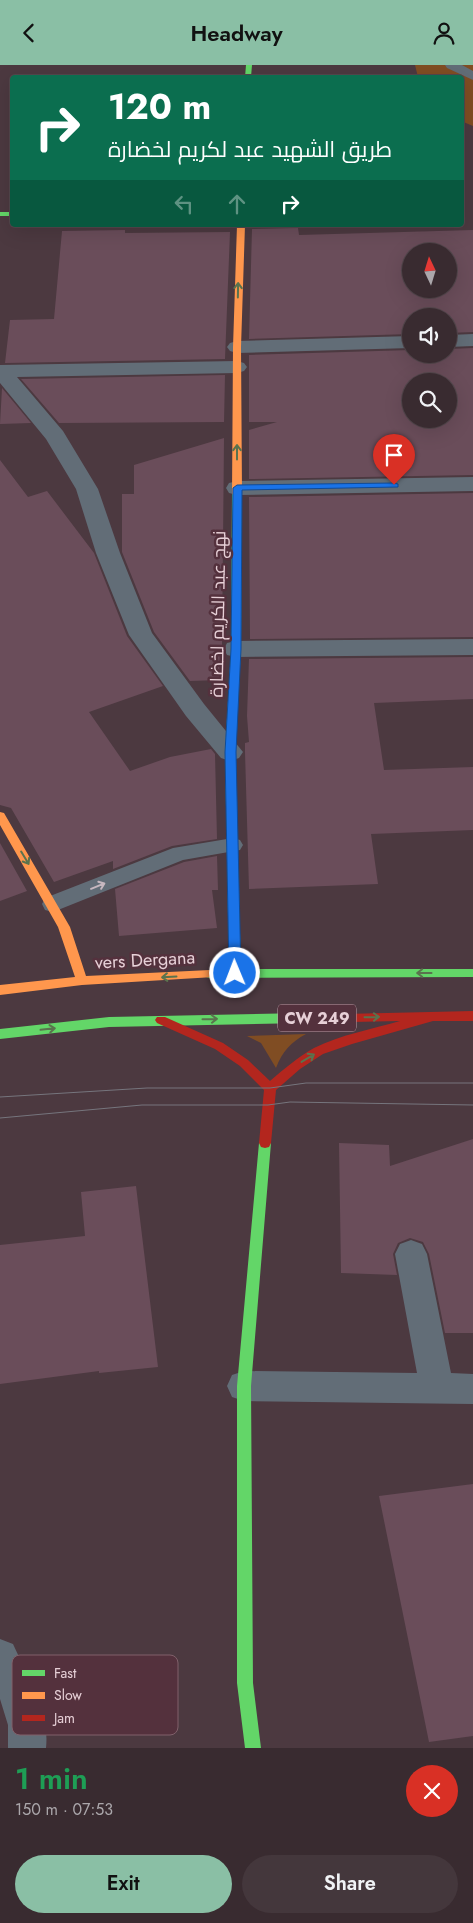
<!DOCTYPE html>
<meta charset="utf-8">
<style>
body{margin:0;font-family:Jost,Cairo,sans-serif;background:#44373c;color:#f1f3f6;height:100vh;display:flex;flex-direction:column;font-size:19px;white-space:nowrap}
*{box-sizing:border-box;margin:0}
p{font-size:16px;color:#aba7ab}
.icon{flex:none;width:28px;height:28px;fill:none;stroke:currentColor;stroke-width:2;stroke-linecap:round;stroke-linejoin:round}
.map{position:relative;height:1683px;overflow:hidden}
.panel{display:flex;flex-direction:column;background:#392b30;flex:1}
.panel>*{flex:none}
.banner{position:absolute;left:10px;top:10px;width:454px;height:152px;border-radius:5px;box-shadow:0 5px 20px #0002,0 0 0 1px #53474c;background:#0b6e4f;color:#fff;overflow:hidden}
.needle{width:32px;rotate:356deg}
.tools{position:absolute;left:402px;top:178px;display:grid;gap:10px}
.tools a{display:grid;place-items:center;width:55px;height:55px;border-radius:50%;background:#392b30;box-shadow:0 5px 20px #0002,0 0 0 1px #53474c;font-size:25px}
.pin{position:absolute;display:grid;place-items:center;width:42px;height:42px;color:#fff;margin:-51px -21px;border-radius:50% 50% 50% 0;rotate:-45deg;box-shadow:0 0 5px #0007}
.pin .icon{rotate:45deg}
.me{position:absolute;width:55px;margin:-28px;rotate:359deg;stroke-linejoin:round;filter:drop-shadow(0 0 4px #0008)}
.turn{display:flex;align-items:center;gap:18px;height:105px;padding:0 15px;font-size:22px}
.turn .icon{width:65px;height:65px;stroke-width:2.5}
.turn b{display:block;font-size:35px;line-height:42px}
.lanes{display:flex;align-items:center;height:48px;padding:0 15px;background:#0003;justify-content:center;gap:25px;direction:ltr}
.lanes .off{opacity:.35}
.round{display:grid;place-items:center;flex:none;width:52px;height:52px;border-radius:26px;background:#44373c}
.headline{display:flex;align-items:center;justify-content:space-between;height:85px;padding:0 15px}
h1{font-size:30px;font-weight:600;line-height:38px;color:#1e9e55}
.button{display:flex;gap:10px;margin-top:auto;padding:10px 15px}
.button a{flex:1;height:58px;border-radius:30px;background:#8abfa5;color:#111;font-size:20px;font-weight:600;line-height:58px;text-align:center}
.button a+a{background:#44373c;color:#f1f3f6}
header{display:flex;justify-content:space-between;align-items:center;height:65px;padding:0 15px;background:#8abfa5;color:#111;font-size:22px;font-weight:600}
.map>svg:first-child{display:block}
.green{fill:#804d23}
.building{fill:#6a4d5a;fill-rule:evenodd}
.lines{fill:none;stroke-linecap:round;stroke-linejoin:round}
.lane{fill:#626d77;fill-rule:evenodd}
.street{fill:#626d77;fill-rule:evenodd}
.fast{fill:#63d668;fill-rule:evenodd}
.slow{fill:#ff974d;fill-rule:evenodd}
.jam{fill:#b3261e;fill-rule:evenodd}
.tram{stroke:#76757d;stroke-width:1}
.oneway{stroke:#5a734e}
.oneway2{stroke:#c6b7bf}
.route{fill:#1a73e8;stroke:#114b97}
.labels{text-anchor:middle;stroke-width:5;stroke-linejoin:round;paint-order:stroke}
.shield{fill:#54313d;stroke:#bba0a9;stroke-width:1}
.shield-label{font-size:16px;font-weight:bold;fill:#e7d0d7}
.street-label{font-size:18px;fill:#e7d0d7;stroke:#54313d}
.key{fill:#54313d;stroke:#80616b;stroke-width:1}
.key-label{font-size:14px;fill:#e7d0d7}
</style>
<header><svg class="icon" aria-label="back" viewBox="0 0 24 24"><path d="M15 5l-7 7 7 7"/></svg>Headway<svg class="icon" aria-label="person" viewBox="0 0 24 24"><circle cx="12" cy="8" r="4"/><path d="M4 21q1-7 8-7t8 7"/></svg></header>
<div class="map">
<svg width="473" height="1683" viewBox="0 0 473 1683">
<rect width="100%" height="100%" fill="#4c3940"/>
<!-- green -->
<path class="green" d="M 415,0 L 473,0 L 473,61 L 461,56 L 461,12 L 418,12 Z
M 306,969 C 291,977 282,987 276,1003 L 261,978 L 247,971 Z"/>
<!-- building -->
<path class="building" d="M 298,163 L 299,170 L 473,165 L 473,267 L 449,268 L 449,251 L 411,251 L 411,269 L 249,274 L 252,164 ZM 411,186 L 449,186 L 449,224 L 411,224 Z
M 125,165 L 125,168 L 230,167 L 225,294 L 5,298 L 10,255 L 54,254 L 62,166 Z
M 473,283 L 473,410 L 249,414 L 249,365 L 277,357 L 249,357 L 249,290 L 411,285 L 411,289 L 449,289 L 449,284 ZM 411,316 L 449,316 L 449,354 L 411,354 Z
M 225,310 L 224,357 L 59,358 L 21,314 Z
M 2,323 L 31,358 L 0,359 Z
M 224,373 L 222,584 L 220,615 L 190,616 L 154,567 L 122,487 L 122,429 L 134,429 L 134,400 Z
M 0,395 L 28,432 L 47,426 L 94,488 L 127,571 L 163,621 L 89,647 L 130,706 L 170,692 L 211,684 L 215,689 L 217,774 L 172,781 L 113,804 L 113,796 L 54,817 L 11,743 L 0,740 Z
M 473,428 L 473,572 L 250,574 L 249,432 Z
M 473,592 L 473,634 L 374,638 L 384,705 L 473,702 L 473,765 L 371,769 L 378,819 L 249,824 L 245,687 L 245,678 L 249,677 L 247,651 L 249,594 Z
M 0,778 L 27,826 L 0,836 Z
M 217,791 L 218,825 L 212,825 L 217,863 L 119,871 L 115,824 L 184,797 Z
M 473,1074 L 473,1268 L 445,1268 L 429,1189 L 423,1177 L 410,1173 L 398,1178 L 393,1189 L 397,1210 L 341,1208 L 339,1078 L 389,1080 L 390,1101 Z
M 136,1121 L 158,1302 L 99,1308 L 99,1306 L 0,1319 L 0,1180 L 85,1171 L 81,1127 Z
M 473,1419 L 473,1671 L 429,1677 L 379,1431 Z"/>
<g class="lines">
<!-- lane -->
<path class="lane" d="M 445,0 L 462,0 L 473,6 L 473,15 L 447,3 Z
M 233,773 L 240,775 L 243,780 L 240,785 L 183,795 L 53,847 L 45,845 L 42,839 L 45,833 L 173,783 Z"/>
<!-- street -->
<path class="street" d="M 473,269 L 473,281 L 449,282 L 449,270 Z
M 411,271 L 411,283 L 237,288 L 230,286 L 227,282 L 230,278 L 237,276 Z
M 237,296 L 244,298 L 247,302 L 244,306 L 237,308 L 17,312 L 63,366 L 98,424 L 120,488 L 152,568 L 204,639 L 243,687 L 239,693 L 230,696 L 221,693 L 186,651 L 129,570 L 96,488 L 76,424 L 46,374 L 0,318 L 0,300 Z
M 473,412 L 473,426 L 237,430 L 229,428 L 226,423 L 229,418 L 237,416 Z
M 473,574 L 473,590 L 236,592 L 227,590 L 224,584 L 227,578 L 236,576 Z
M 411,1175 L 422,1179 L 427,1189 L 451,1308 L 473,1309 L 473,1339 L 244,1336 L 232,1332 L 227,1321 L 232,1310 L 244,1306 L 417,1308 L 395,1189 L 400,1179 Z
M 0,1574 L 13,1579 C 28,1612 50,1646 46,1683 L 8,1683 L 8,1660 L 0,1634 Z"/>
<!-- fast -->
<path class="fast" d="M 246,0 L 252,0 L 251,12 L 245,12 Z
M 0,147 L 12,147 L 12,151 L 0,151 Z
M 237,426 L 242,429 L 241,584 L 235,687 L 241,904 L 473,904 L 473,912 L 210,913 L 206,912 L 204,909 L 206,906 L 229,904 L 225,687 L 231,584 L 232,429 Z
M 304,948 L 308,950 L 310,953 L 308,956 L 304,958 L 109,962 L 0,974 L 0,964 L 109,952 Z
M 265,1073 L 269,1074 L 271,1078 L 251,1321 L 253,1618 L 261,1683 L 245,1683 L 237,1618 L 237,1321 L 259,1078 L 261,1074 Z"/>
<!-- slow -->
<path class="slow" d="M 237,160 L 245,160 L 241,282 L 242,429 L 237,432 L 232,429 L 233,282 Z
M 0,747 L 4,748 L 70,862 L 86,911 L 210,905 L 214,906 L 216,909 L 214,912 L 82,920 L 0,930 L 0,920 L 75,912 L 58,862 L 0,760 Z"/>
<!-- jam -->
<path class="jam" d="M 473,946 L 473,956 L 433,956 L 352,979 L 323,989 L 300,1004 L 276,1025 L 271,1078 L 269,1082 L 265,1083 L 261,1082 L 259,1078 L 264,1025 L 240,1001 L 215,984 L 157,958 L 155,955 L 157,952 L 165,952 L 223,978 L 248,995 L 270,1016 C 284,1004 298,992 314,983 C 340,970 372,964 400,956 L 304,958 L 300,956 L 298,953 L 300,950 Z"/>
<!-- tram -->
<path class="tram" d="M 0,1032 L 147,1023 L 270,1023 L 306,1018 L 473,1018
M 0,1053 L 142,1040 L 268,1040 L 290,1037 L 473,1040"/>
</g>
<!-- one-way arrows -->
<defs><path id="oneway-shaft" d="M-6 0H5M1.5-3L5.5 0L1.5 3" fill="none" stroke-width="1.6" stroke-linecap="round" stroke-linejoin="round" transform="scale(1.25)"/></defs>
<g class="oneway">
<use href="#oneway-shaft" transform="translate(238 225) rotate(-89)"/>
<use href="#oneway-shaft" transform="translate(237 387) rotate(-90)"/>
<use href="#oneway-shaft" transform="translate(25 793) rotate(59)"/>
<use href="#oneway-shaft" transform="translate(424 908) rotate(180)"/>
<use href="#oneway-shaft" transform="translate(169 912) rotate(177)"/>
<use href="#oneway-shaft" transform="translate(372 952) rotate(-1)"/>
<use href="#oneway-shaft" transform="translate(210 954) rotate(-1)"/>
<use href="#oneway-shaft" transform="translate(48 964) rotate(-6)"/>
<use href="#oneway-shaft" transform="translate(308 993) rotate(-31)"/>
</g>
<use class="oneway2" href="#oneway-shaft" transform="translate(98 821) rotate(-22)"/>
<!-- route -->
<path class="route" d="M 394,418 L 398,419 L 398,422 L 242,425 L 241,584 L 236,687 L 241,908 L 239,912 L 231,912 L 229,908 L 225,687 L 231,584 L 233,423 L 237,420 Z"/>
<g class="labels">
<!-- shield labels -->
<rect class="shield" x="278" y="939.5" width="78" height="27" rx="4"/>
<g class="shield-label">
<text x="317" y="959">CW 249</text>
</g>
<!-- street labels -->
<g class="street-label">
<text transform="translate(218 549) rotate(-89)" y="6">نهج عبد الكريم لخضارة</text>
<text transform="translate(145 895) rotate(-3)" y="6">vers Dergana</text>
</g>
</g>
<!-- legend -->
<rect x="12" y="1590" width="166" height="80" rx="8" class="key"/>
<rect x="22" y="1605" width="23" height="6" fill="#63d668"/>
<rect x="22" y="1627" width="23" height="7" fill="#ff974d"/>
<rect x="22" y="1650" width="23" height="6" fill="#b3261e"/>
<g class="key-label">
<text x="54" y="1613">Fast</text>
<text x="54" y="1635">Slow</text>
<text x="54" y="1658">Jam</text>
</g>
</svg>
<div class="tools">
<a><svg class="needle" viewBox="-14 -14 28 28"><path d="M0-13l5 13h-10z" fill="#e53935"/><path d="M0 13l5-13h-10z" fill="#aba7ab"/></svg></a>
<a><svg class="icon" aria-label="sound" viewBox="0 0 24 24"><path d="M4 9h4l5-4v14l-5-4H4zM17 9q2 3 0 6"/></svg></a>
<a><svg class="icon" aria-label="search" viewBox="0 0 24 24"><circle cx="10" cy="10" r="6"/><path d="M15 15l6 6"/></svg></a>
</div>
<div class="pin" style="left:394px;top:420px;background:#d93025"><svg class="icon" aria-label="arrive" viewBox="0 0 24 24"><path d="M6 21V4h12l-3 4 3 4H6"/></svg></div>
<svg class="me" style="left:235px;top:908px" viewBox="-20 -20 40 40"><circle r="17" fill="#1a73e8" stroke="#fff" stroke-width="3"/><path d="M0-11L8 9 0 5-8 9z" fill="#fff"/></svg>
<div class="banner">
<div class="turn"><svg class="icon" aria-label="right" viewBox="0 0 24 24"><path d="M7 20v-9h11M14 6l5 5-5 5"/></svg><div><b>120 m</b>طريق الشهيد عبد لكريم لخضارة</div></div>
<div class="lanes"><svg class="icon off" aria-label="left" viewBox="0 0 24 24"><path d="M17 20v-9H6M10 6l-5 5 5 5"/></svg><svg class="icon off" aria-label="ahead" viewBox="0 0 24 24"><path d="M12 20V5M6 11l6-6 6 6"/></svg><svg class="icon" aria-label="right" viewBox="0 0 24 24"><path d="M7 20v-9h11M14 6l5 5-5 5"/></svg></div>
</div>
</div>
<section class="panel">
<div class="headline"><div><h1>1 min</h1><p>150 m · 07:53</p></div><a class="round" style="background:#d93025;color:#fff"><svg class="icon" aria-label="close" viewBox="0 0 24 24"><path d="M6 6l12 12M18 6L6 18"/></svg></a></div>
<div class="button"><a>Exit</a><a>Share</a></div>
</section>
